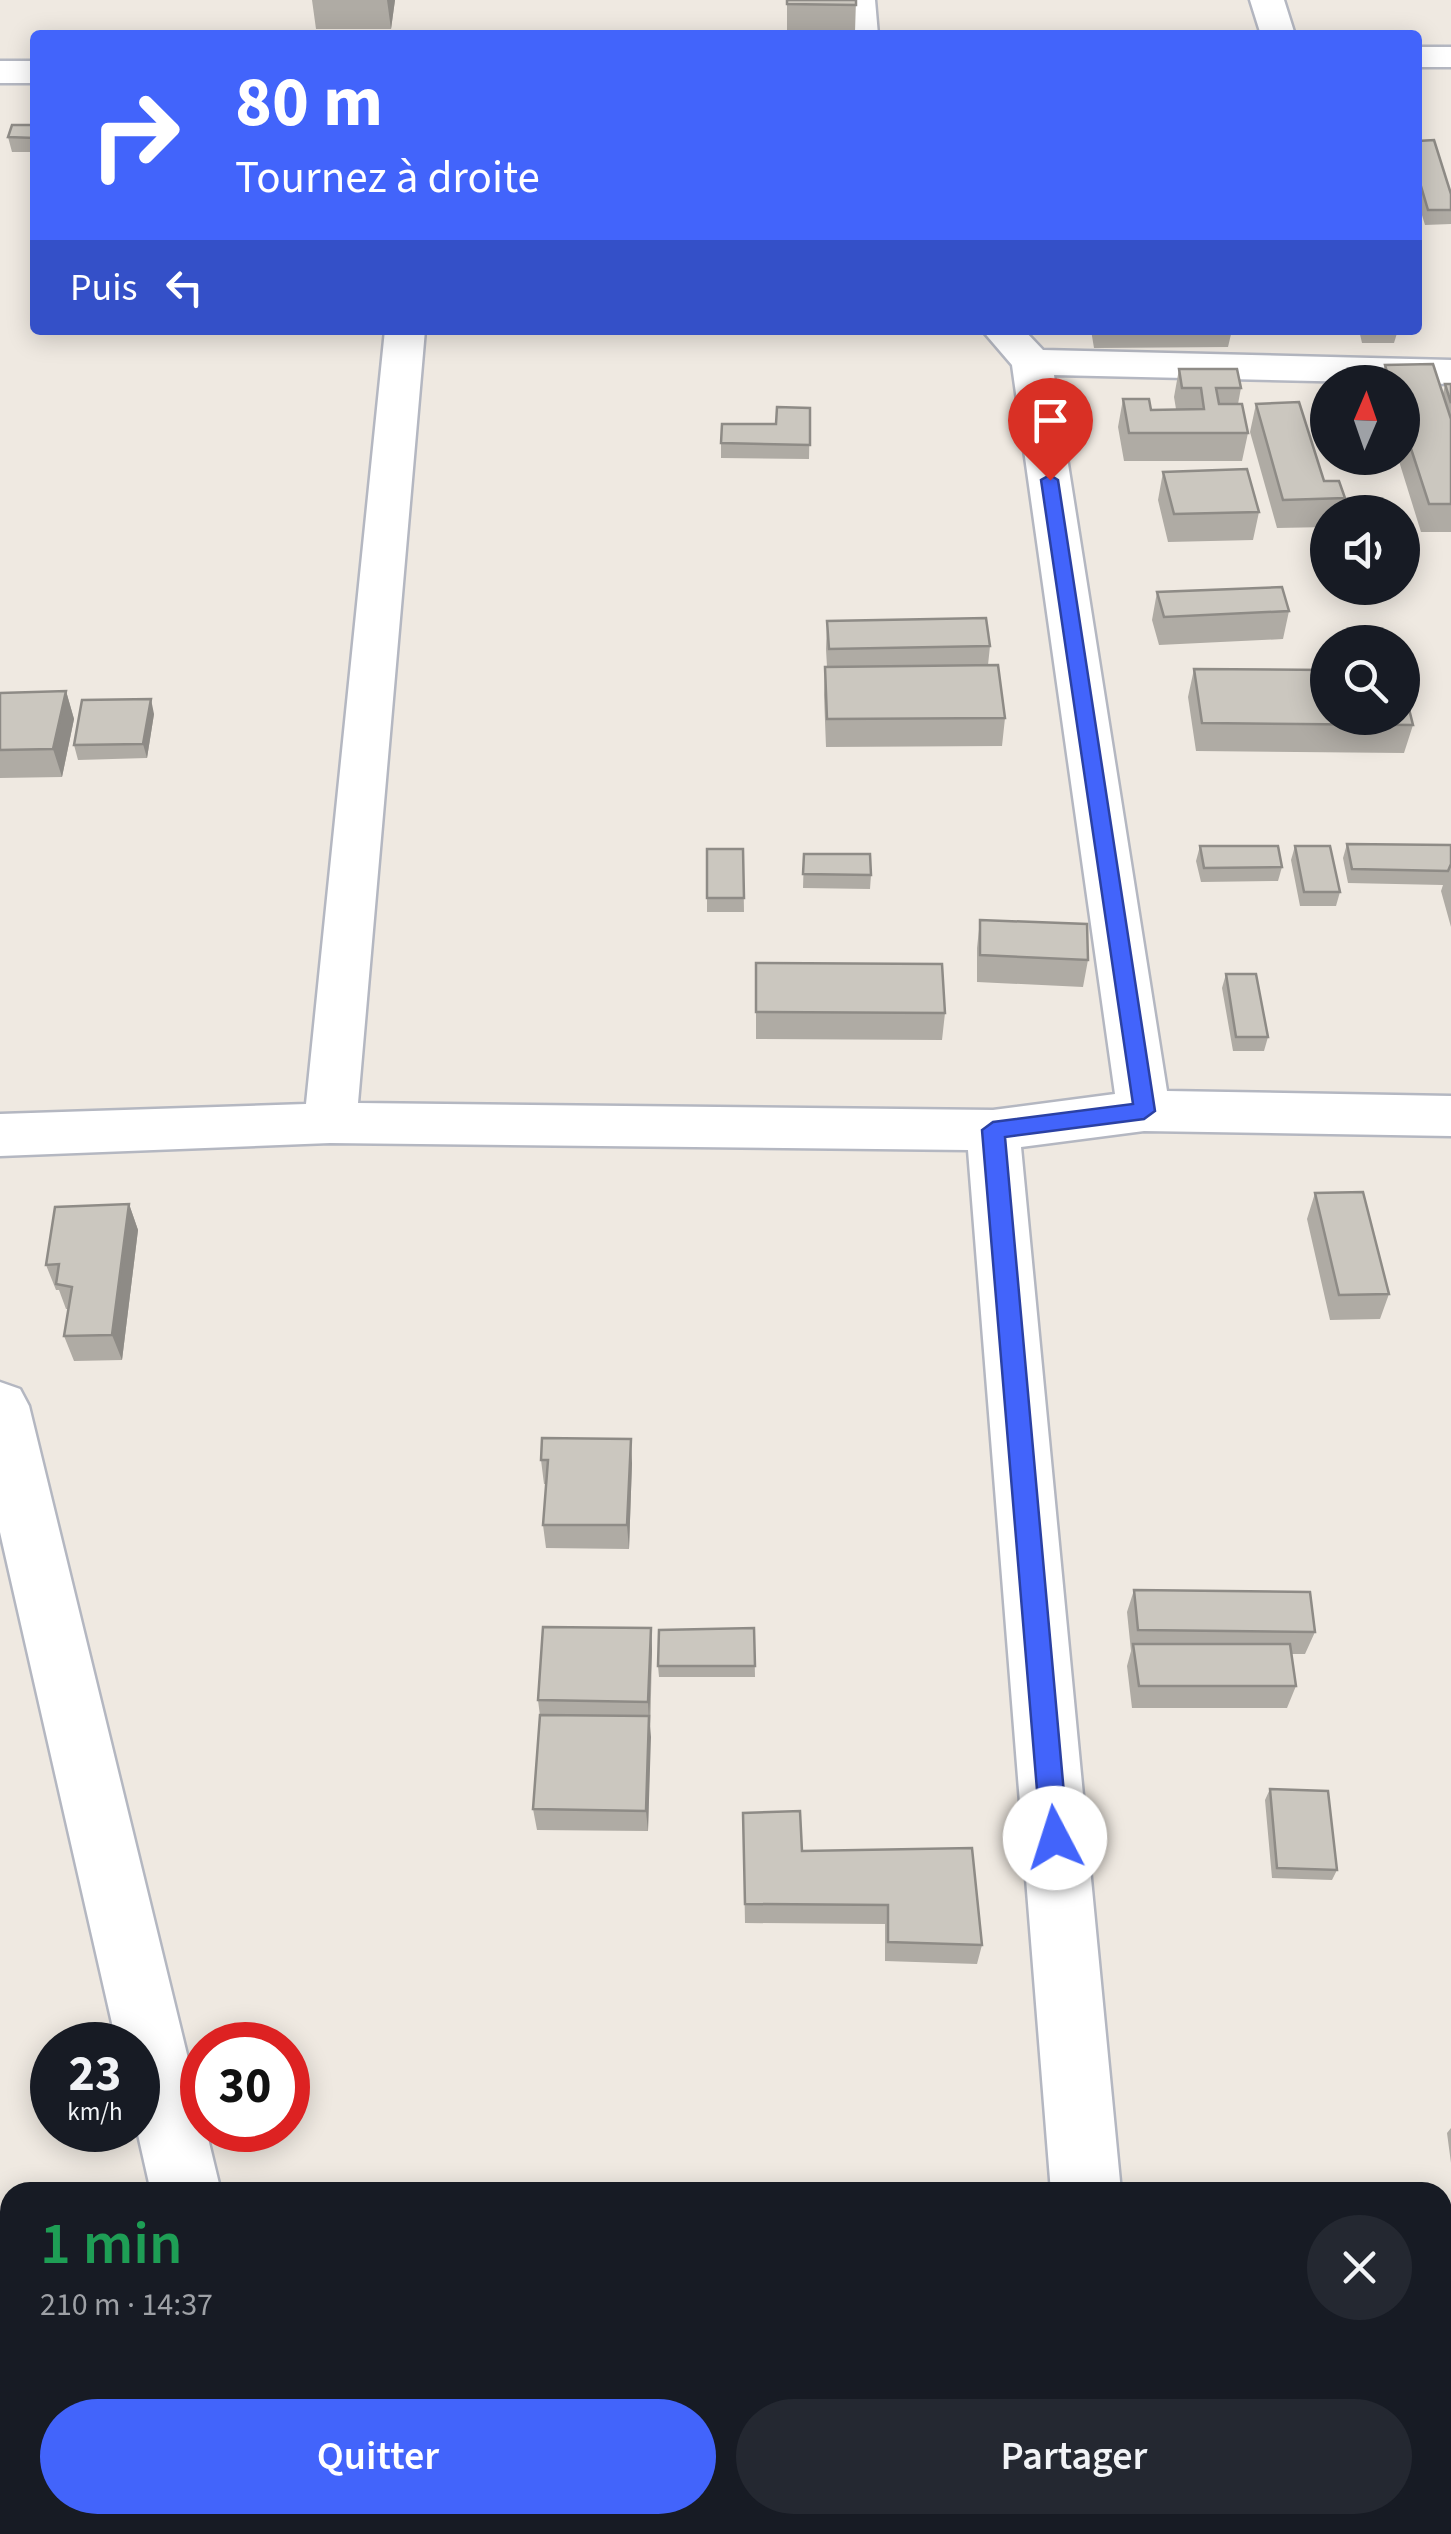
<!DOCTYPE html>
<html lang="fr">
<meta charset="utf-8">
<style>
body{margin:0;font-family:"Source Sans 3",sans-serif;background:#242831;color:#f1f3f6;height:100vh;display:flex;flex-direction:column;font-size:38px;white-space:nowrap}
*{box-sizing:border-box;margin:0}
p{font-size:32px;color:#9ea1a6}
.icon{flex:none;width:55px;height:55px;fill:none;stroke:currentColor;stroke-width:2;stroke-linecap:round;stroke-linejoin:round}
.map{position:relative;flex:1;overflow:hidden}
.drawer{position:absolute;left:0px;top:2182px;width:1452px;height:352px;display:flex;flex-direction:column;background:#171b24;border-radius:30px 30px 0 0;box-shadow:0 5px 25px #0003}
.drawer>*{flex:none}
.banner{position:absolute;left:30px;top:30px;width:1392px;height:305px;border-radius:10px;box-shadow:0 5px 25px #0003;background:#4264fb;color:#fff;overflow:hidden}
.needle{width:65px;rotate:2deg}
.fabs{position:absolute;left:1310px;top:365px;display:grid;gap:20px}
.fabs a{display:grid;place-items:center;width:110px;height:110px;border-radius:50%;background:#171b24;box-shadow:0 5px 25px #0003;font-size:50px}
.speed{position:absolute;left:30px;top:2022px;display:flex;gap:20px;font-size:50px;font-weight:700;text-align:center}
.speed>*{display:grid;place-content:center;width:130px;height:130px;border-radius:50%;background:#171b24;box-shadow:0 5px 25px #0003;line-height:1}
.speed small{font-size:25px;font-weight:400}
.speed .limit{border:15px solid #d22;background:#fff;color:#111}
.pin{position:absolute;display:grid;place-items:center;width:85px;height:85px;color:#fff;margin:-102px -42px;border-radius:50% 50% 50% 0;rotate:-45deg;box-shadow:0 0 10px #0007}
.pin .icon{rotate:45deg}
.me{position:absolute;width:110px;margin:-55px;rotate:355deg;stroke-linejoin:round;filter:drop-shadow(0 0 8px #0008)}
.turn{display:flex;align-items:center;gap:35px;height:210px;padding:0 40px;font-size:45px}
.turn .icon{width:130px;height:130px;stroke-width:2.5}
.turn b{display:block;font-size:70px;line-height:85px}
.then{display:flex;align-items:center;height:95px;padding:0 40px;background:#0003;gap:20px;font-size:38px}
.round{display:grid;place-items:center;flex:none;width:105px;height:105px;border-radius:52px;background:#242831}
.summary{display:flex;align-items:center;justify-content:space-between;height:170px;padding:0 40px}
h1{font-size:60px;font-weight:600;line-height:75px;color:#1e9e55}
.primary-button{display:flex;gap:20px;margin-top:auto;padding:20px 40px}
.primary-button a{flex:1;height:115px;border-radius:60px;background:#4264fb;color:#fff;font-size:40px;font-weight:600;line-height:115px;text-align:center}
.primary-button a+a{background:#242831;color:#f1f3f6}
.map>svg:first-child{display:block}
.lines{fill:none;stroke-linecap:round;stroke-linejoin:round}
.street-casing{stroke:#b4b7c1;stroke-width:5}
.secondary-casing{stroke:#b4b7c1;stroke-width:5}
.street{fill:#fff;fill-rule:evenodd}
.secondary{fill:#fff;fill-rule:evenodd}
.wall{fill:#afaba4}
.shaded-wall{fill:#8e8b86}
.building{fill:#cbc7bf;stroke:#8e8b86;stroke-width:2.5}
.route{fill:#4264fb;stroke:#2b41a3;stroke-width:2.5}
</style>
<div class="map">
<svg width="1451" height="2534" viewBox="0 0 1451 2534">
<rect width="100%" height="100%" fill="#efe9e1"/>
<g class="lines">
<!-- street casing -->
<g class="street-casing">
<path id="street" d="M 841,0 L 875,0 L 878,35 L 844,35 Z
M 1250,0 L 1284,0 L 1295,35 L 1261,35 Z
M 385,330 L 425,330 L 358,1103 L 993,1110 L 1115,1094 L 1012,365 L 982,330 L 1024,330 L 1043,350 L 1451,360 L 1451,384 L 1054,375 L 1167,1091 L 1451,1096 L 1451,1136 L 1144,1131 L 1021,1147 L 1121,2192 L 1051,2192 L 968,1150 L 330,1143 L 0,1156 L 0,1114 L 306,1104 Z
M 0,1382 L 20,1389 L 29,1406 L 202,2116 L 202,2130 L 206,2130 L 221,2192 L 151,2192 L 137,2130 L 138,2045 L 117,2045 L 0,1532 Z
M 10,2221 L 10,2294 L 0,2298 L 0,2225 Z
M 1442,2348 L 1451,2349 L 1451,2423 L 1442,2422 Z
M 1059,2525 L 1135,2525 L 1135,2534 L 1059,2534 Z"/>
</g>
<!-- secondary casing -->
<g class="secondary-casing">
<path id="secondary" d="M 1418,47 L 1451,47 L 1451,67 L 1418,67 Z
M 0,61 L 35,61 L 35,83 L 0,83 Z"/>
</g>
<!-- street -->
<use href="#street" class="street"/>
<!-- secondary -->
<use href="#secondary" class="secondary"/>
</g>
<!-- wall -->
<path class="wall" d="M 312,0 L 395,0 L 391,29 L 316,29 Z
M 787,0 L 856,0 L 855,32 L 787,31 Z
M 35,125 L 35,152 L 12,152 L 8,137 Z
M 1418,141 L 1451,194 L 1451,224 L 1425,225 L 1418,202 Z
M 1091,330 L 1232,330 L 1228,347 L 1094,348 Z
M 1359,330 L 1398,330 L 1394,343 L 1362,343 Z
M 1385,365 L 1443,394 L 1445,384 L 1451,384 L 1451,532 L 1421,532 L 1398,458 L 1402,458 L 1402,382 L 1381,382 Z
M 1179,369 L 1241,388 L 1238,404 L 1248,433 L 1242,461 L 1124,461 L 1118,427 L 1123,399 L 1151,410 L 1176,409 L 1174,397 Z
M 1256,404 L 1324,481 L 1345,498 L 1342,512 L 1328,512 L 1328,527 L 1277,528 L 1250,432 Z
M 810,408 L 809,459 L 721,458 L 721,443 L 776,424 Z
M 1163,472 L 1259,512 L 1253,540 L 1168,542 L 1158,500 Z
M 1157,592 L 1289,611 L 1283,639 L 1159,645 L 1152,620 Z
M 827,621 L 990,646 L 988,665 L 1005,718 L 1002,746 L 826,747 L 824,695 L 825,667 L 827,667 L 826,649 Z
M 1194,669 L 1413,725 L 1404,753 L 1196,751 L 1188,697 Z
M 66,691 L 74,719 L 62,777 L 0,778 L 0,693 Z
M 154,714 L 147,758 L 78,760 L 74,745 Z
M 1347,844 L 1451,845 L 1451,927 L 1441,891 L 1443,885 L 1348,883 L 1343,858 Z
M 1200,846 L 1282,867 L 1278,881 L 1201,882 L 1196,861 Z
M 1295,846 L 1340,892 L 1336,906 L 1300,906 L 1291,860 Z
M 707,849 L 743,849 L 744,912 L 707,912 Z
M 804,854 L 871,875 L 870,889 L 803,888 Z
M 980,920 L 1088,960 L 1083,987 L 977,982 L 977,948 Z
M 756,963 L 945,1013 L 942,1040 L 756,1039 Z
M 1226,974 L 1268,1037 L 1264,1051 L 1233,1051 L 1222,988 Z
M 1315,1193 L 1389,1294 L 1380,1319 L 1330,1320 L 1307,1219 Z
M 129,1204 L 138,1230 L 122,1360 L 74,1361 L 64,1336 L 68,1309 L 66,1309 L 59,1290 L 56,1290 L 46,1265 Z
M 541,1460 L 632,1463 L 629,1549 L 546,1548 L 543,1525 L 546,1484 L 544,1484 Z
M 1134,1590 L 1315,1632 L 1305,1654 L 1291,1654 L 1296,1686 L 1287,1708 L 1132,1708 L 1127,1666 L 1131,1651 L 1127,1612 Z
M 651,1628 L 652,1650 L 648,1831 L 537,1830 L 533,1809 L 540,1716 L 538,1700 Z
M 754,1628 L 755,1677 L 659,1677 L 658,1666 Z
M 1270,1789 L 1337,1870 L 1332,1880 L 1272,1878 L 1265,1800 Z
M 743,1813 L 802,1851 L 982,1945 L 977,1964 L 885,1961 L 885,1924 L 745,1923 Z
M 1451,2128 L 1451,2163 L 1447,2133 Z
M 0,2349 L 10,2350 L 10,2442 L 0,2440 Z"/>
<!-- shaded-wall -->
<path class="shaded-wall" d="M 387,0 L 395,0 L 391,29 Z
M 66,691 L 74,719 L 62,777 L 53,749 Z
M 151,699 L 154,714 L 147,758 L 143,744 Z
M 129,1204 L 138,1230 L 122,1360 L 112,1335 Z
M 631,1439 L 632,1463 L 629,1549 L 627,1525 Z
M 651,1628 L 652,1650 L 649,1723 L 648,1702 Z
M 649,1716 L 651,1737 L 648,1831 L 646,1811 Z"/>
<!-- building -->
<path class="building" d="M 787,0 L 856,0 L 856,5 L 787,4 Z
M 12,125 L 35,125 L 35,138 L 8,137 Z
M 1434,140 L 1451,194 L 1451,210 L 1428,210 L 1418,176 L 1418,141 Z
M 1433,364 L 1451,419 L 1451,504 L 1429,504 L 1402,421 L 1402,382 L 1390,382 L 1385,365 Z
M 1179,369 L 1237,369 L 1241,388 L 1216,388 L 1219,404 L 1242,404 L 1248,433 L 1129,433 L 1123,399 L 1149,399 L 1151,410 L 1204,409 L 1201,388 L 1182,388 Z
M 1445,384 L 1451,384 L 1451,403 Z
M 1299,402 L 1324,481 L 1339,481 L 1345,498 L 1283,500 L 1256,404 Z
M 777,407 L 810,408 L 810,445 L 721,443 L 722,424 L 776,424 Z
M 1247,469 L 1259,512 L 1174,514 L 1163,472 Z
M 1282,587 L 1289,611 L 1164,617 L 1157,592 Z
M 986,618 L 990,646 L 829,649 L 827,621 Z
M 998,665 L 1005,718 L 827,719 L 825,667 Z
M 1194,669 L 1328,670 L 1328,718 L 1402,718 L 1402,681 L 1413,725 L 1202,723 Z
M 66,691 L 53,749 L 0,750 L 0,693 Z
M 151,699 L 143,744 L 74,745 L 82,700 Z
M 1347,844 L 1451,845 L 1451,864 L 1448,871 L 1352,869 Z
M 1200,846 L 1278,846 L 1282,867 L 1204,868 Z
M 1295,846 L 1330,846 L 1340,892 L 1304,892 Z
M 707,849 L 743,849 L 744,898 L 707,898 Z
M 804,854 L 870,854 L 871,875 L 803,874 Z
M 980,920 L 1087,924 L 1088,960 L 980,955 Z
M 756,963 L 942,964 L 945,1013 L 756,1012 Z
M 1226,974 L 1256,974 L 1268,1037 L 1236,1037 Z
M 1363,1192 L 1389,1294 L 1339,1295 L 1315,1193 Z
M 129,1204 L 112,1335 L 64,1336 L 72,1287 L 56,1284 L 59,1264 L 46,1265 L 55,1207 Z
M 542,1438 L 631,1439 L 627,1525 L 543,1525 L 548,1460 L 541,1460 Z
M 1134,1590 L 1310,1592 L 1315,1632 L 1138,1630 Z
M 543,1627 L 651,1628 L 648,1702 L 538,1700 Z
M 754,1628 L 755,1666 L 658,1666 L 659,1630 Z
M 1133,1644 L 1290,1644 L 1296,1686 L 1139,1686 Z
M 540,1715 L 649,1716 L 646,1811 L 533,1809 Z
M 1270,1789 L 1328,1791 L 1337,1870 L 1277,1868 Z
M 800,1811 L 802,1851 L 972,1848 L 982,1945 L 888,1942 L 888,1905 L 745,1904 L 743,1813 Z
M 0,2349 L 10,2350 L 10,2432 L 0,2431 Z"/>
<!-- route -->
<path class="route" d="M 1050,475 L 1058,480 L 1155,1111 L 1144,1119 L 1005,1137 L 1068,1838 L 1064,1847 L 1055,1851 L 1045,1847 L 1041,1838 L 982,1130 L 993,1122 L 1133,1104 L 1041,480 Z"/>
</svg>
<div class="fabs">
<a><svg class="needle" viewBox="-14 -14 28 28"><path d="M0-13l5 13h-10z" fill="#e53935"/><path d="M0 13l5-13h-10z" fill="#9ea1a6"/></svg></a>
<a><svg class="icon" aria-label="sound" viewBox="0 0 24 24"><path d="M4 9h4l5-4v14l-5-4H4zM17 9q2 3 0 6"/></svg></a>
<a><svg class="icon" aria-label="search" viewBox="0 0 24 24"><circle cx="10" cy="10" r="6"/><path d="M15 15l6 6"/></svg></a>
</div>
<div class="speed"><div>23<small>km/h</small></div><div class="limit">30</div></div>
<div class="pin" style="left:1050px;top:480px;background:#d93025"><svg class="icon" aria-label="arrive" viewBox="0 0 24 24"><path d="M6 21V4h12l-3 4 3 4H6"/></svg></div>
<svg class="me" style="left:1055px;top:1838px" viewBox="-20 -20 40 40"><circle r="19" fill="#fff"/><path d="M0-13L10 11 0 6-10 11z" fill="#4264fb"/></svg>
<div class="banner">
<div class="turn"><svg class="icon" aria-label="right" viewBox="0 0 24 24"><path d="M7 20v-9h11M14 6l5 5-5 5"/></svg><div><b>80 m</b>Tournez à droite</div></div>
<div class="then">Puis<svg class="icon" aria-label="left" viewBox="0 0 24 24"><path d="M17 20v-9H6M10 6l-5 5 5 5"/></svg></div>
</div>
<section class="drawer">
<div class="summary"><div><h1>1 min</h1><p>210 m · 14:37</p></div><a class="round"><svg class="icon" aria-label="close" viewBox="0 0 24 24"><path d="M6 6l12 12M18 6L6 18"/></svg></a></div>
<div class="primary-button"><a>Quitter</a><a>Partager</a></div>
</section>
</div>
